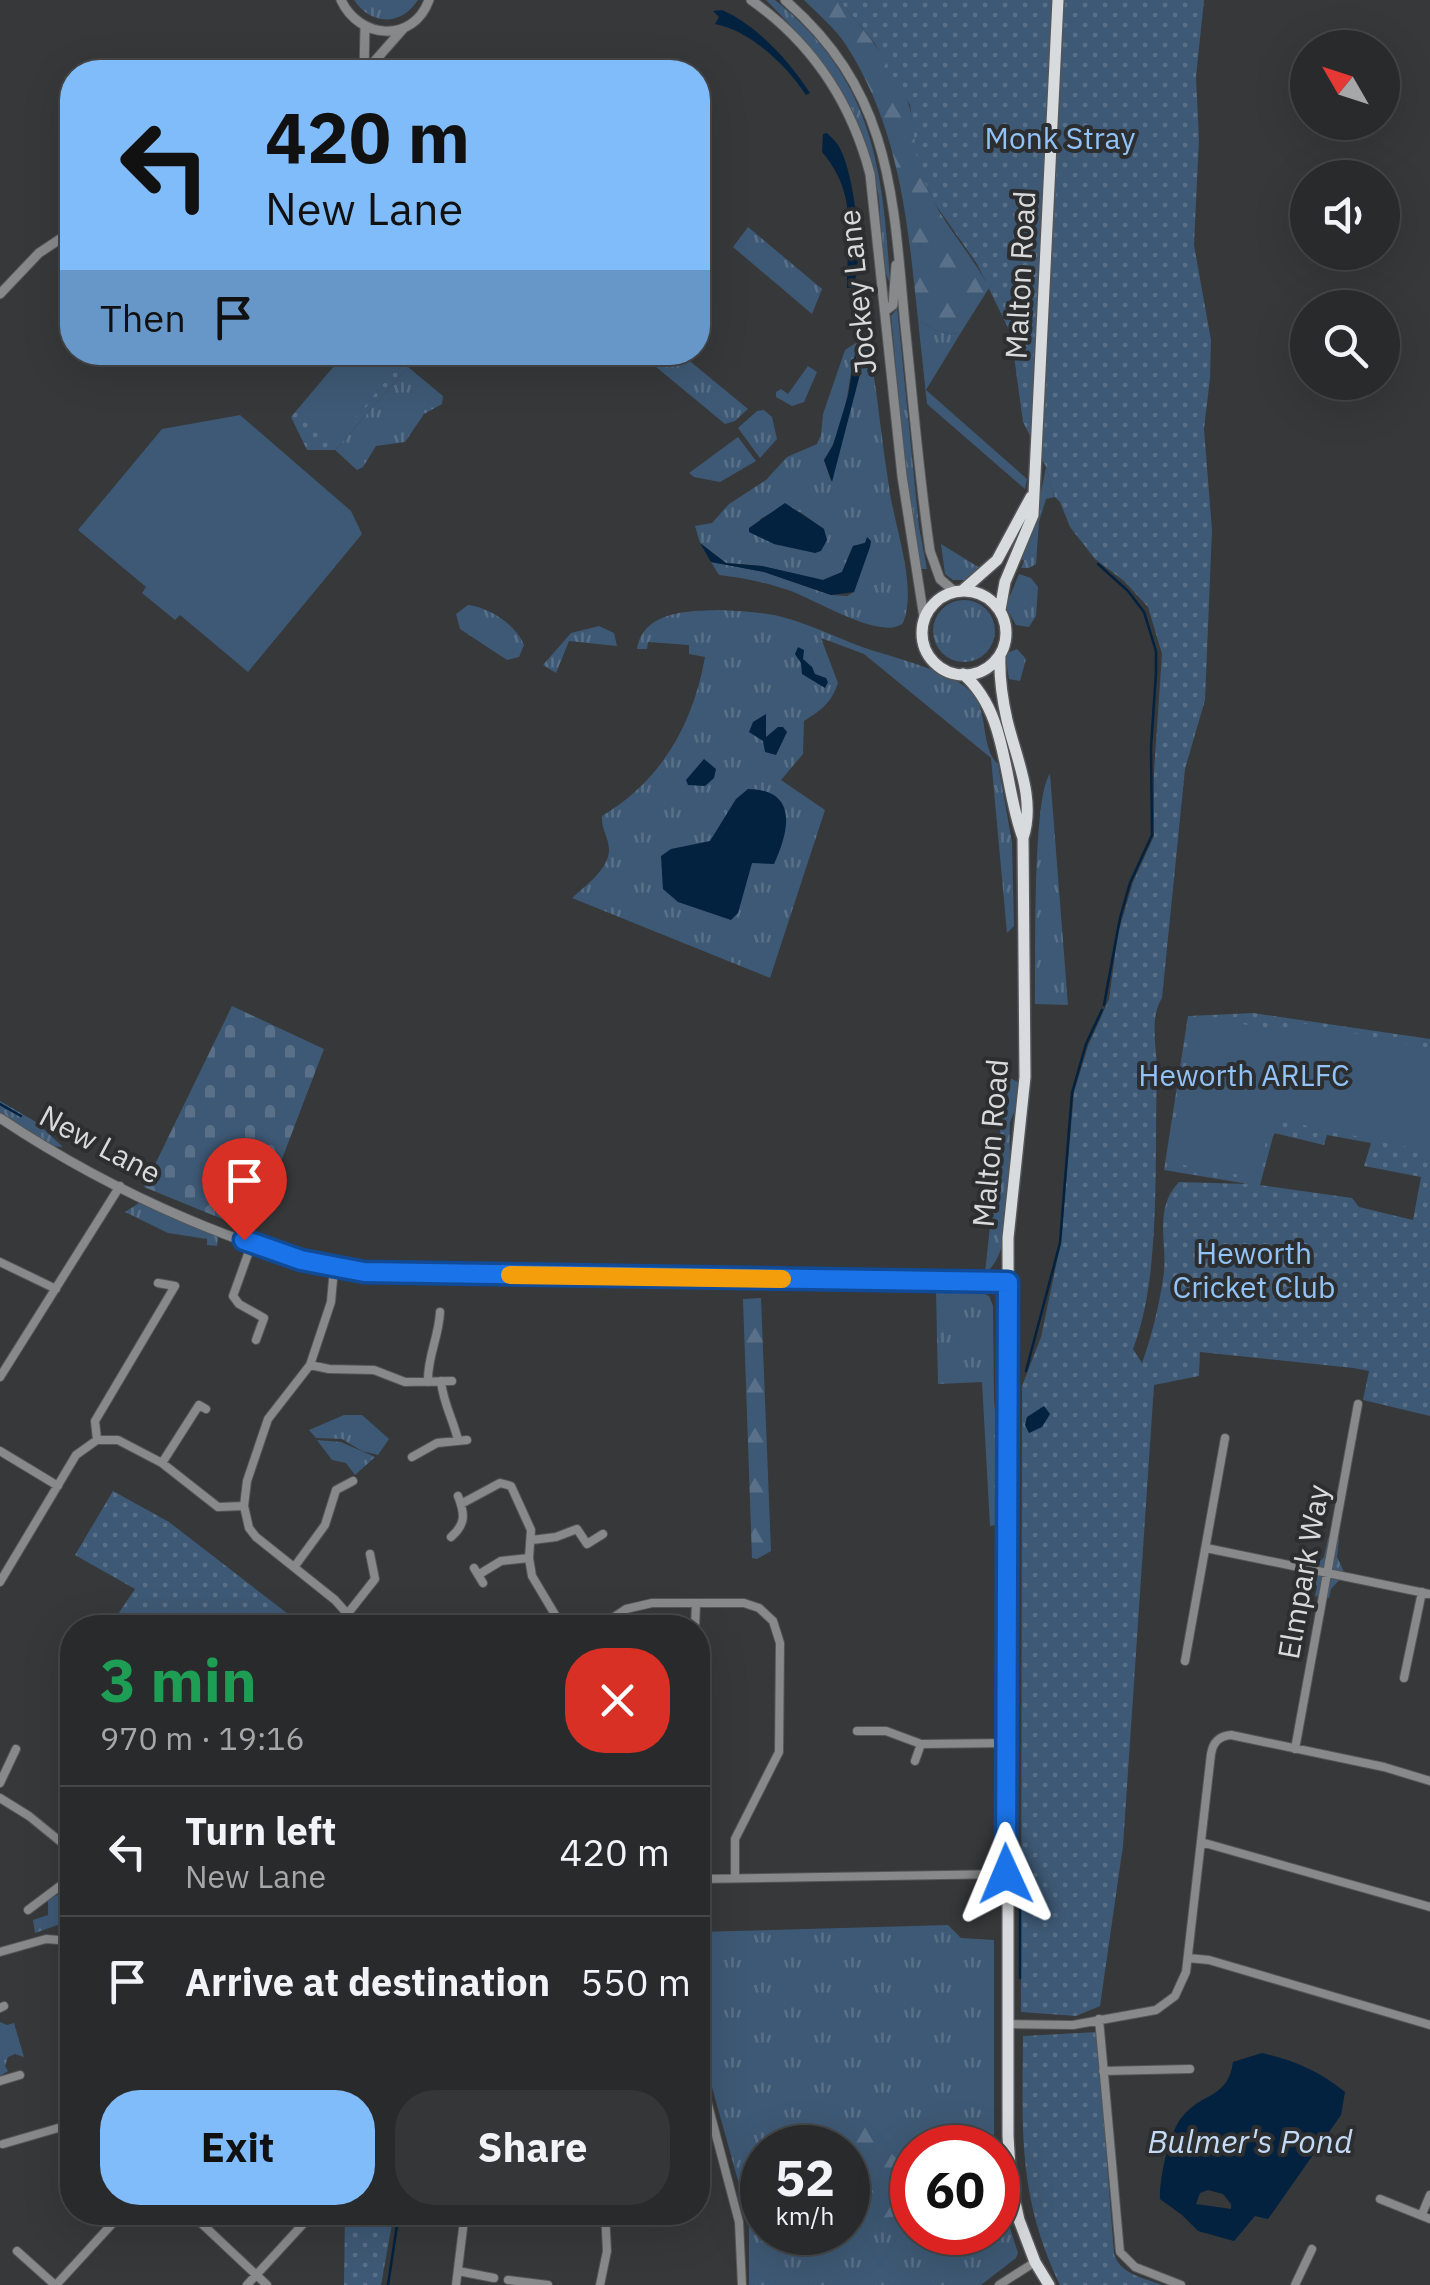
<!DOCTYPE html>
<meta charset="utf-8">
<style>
body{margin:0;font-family:"IBM Plex Sans",sans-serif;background:#343638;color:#f1f3f6;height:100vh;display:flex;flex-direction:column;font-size:38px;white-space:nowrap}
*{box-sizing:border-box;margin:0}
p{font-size:32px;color:#a5a7a9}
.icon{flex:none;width:55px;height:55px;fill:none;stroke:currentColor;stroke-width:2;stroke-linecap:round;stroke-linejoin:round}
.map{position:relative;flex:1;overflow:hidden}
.side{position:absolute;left:60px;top:1615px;width:650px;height:610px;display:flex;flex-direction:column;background:#282a2c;border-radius:40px;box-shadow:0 10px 40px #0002,0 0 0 2px #444648}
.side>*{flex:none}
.top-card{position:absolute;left:60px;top:60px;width:650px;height:305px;border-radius:40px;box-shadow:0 10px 40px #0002,0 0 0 2px #444648;background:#81bcfa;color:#111;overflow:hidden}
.needle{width:65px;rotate:309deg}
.controls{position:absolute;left:1290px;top:30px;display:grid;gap:20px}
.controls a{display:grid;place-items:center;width:110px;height:110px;border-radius:50%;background:#282a2c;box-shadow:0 10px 40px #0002,0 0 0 2px #444648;font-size:50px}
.speed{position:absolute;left:740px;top:2125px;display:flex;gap:20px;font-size:50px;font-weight:700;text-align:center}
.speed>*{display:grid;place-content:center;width:130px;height:130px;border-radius:50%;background:#282a2c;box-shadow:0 10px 40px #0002,0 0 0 2px #444648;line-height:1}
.speed small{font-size:25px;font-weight:400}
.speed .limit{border:15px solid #d22;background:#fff;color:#111}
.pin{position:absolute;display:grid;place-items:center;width:85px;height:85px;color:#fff;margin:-102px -42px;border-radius:50% 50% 50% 0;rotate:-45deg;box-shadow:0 0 10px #0007}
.pin .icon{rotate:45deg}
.me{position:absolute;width:110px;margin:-55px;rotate:359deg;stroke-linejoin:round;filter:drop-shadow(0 0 8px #0008)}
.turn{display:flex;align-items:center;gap:35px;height:210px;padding:0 40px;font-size:45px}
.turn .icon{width:130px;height:130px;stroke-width:2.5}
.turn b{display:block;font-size:70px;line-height:85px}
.then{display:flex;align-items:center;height:95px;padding:0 40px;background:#0003;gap:20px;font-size:38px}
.round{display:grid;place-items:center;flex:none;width:105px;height:105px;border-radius:40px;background:#343638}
.overview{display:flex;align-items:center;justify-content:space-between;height:170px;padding:0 40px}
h1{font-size:60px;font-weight:800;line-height:75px;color:#1e9e55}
.primary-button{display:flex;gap:20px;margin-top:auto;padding:20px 40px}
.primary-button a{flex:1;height:115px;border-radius:40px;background:#81bcfa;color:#111;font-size:40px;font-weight:800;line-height:115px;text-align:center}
.primary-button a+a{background:#343638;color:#f1f3f6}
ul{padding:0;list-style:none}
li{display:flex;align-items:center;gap:30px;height:130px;padding:0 40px;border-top:2px solid #444648}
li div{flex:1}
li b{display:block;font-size:38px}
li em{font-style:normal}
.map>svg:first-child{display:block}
.grass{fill:url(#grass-tufts);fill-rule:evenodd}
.forest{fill:url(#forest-firs)}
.cemetery{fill:url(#cemetery-stones)}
.park{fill:url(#park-dots);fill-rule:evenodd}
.pitch{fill:#3e5975}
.water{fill:#022240;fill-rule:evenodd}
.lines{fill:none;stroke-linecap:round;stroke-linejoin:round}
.stream{stroke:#022240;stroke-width:2.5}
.minor-casing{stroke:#535557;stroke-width:10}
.tertiary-casing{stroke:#535557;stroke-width:11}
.primary-casing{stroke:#535557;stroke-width:14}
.minor{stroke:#88898a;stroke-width:8}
.tertiary{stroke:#88898a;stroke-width:9}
.primary{stroke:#d8dbdd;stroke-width:11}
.route-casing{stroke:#114b97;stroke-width:25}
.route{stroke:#1a73e8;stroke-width:18}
.slow{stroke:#f59e0b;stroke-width:18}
.labels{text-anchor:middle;stroke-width:8;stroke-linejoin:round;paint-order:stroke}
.park-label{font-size:30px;fill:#91c3f7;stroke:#2c2e30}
.street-label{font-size:30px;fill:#d9dadb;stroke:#2c2e30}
.water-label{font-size:32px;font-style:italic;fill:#c2daf5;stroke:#2c2e30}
</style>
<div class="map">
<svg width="1430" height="2285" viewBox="0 0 1430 2285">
<defs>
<pattern id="grass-tufts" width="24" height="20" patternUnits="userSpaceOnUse" patternTransform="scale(2.5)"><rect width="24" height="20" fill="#3e5975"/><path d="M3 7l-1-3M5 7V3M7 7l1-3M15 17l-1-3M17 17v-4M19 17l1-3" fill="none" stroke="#597088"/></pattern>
<pattern id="forest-firs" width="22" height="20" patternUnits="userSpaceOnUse" patternTransform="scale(2.5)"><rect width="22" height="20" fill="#3e5975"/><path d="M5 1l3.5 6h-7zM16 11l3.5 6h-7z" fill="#597088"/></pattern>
<pattern id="cemetery-stones" width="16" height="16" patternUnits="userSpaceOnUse" patternTransform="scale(2.5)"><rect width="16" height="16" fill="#3e5975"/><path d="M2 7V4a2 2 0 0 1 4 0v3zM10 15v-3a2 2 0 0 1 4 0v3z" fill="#597088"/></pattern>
<pattern id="park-dots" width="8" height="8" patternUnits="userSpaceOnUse" patternTransform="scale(2.5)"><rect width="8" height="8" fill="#3e5975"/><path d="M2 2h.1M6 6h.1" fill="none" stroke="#597088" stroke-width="1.8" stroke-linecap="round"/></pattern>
</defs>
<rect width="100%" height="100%" fill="#36383a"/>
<!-- grass -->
<path class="grass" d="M 354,0 L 418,0 C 401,26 372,26 354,0 Z
M 766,0 L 775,0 C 872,78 883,166 890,283 C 879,264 882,216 878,192 C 864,108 825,59 766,0 Z
M 748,227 L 822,289 L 812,314 L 733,247 Z
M 895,286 L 919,527 L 927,569 L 920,569 L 905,462 L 891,316 L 896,310 Z
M 918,320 L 939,332 L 960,334 L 926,390 L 1027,479 L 1025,489 L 927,404 Z
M 856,343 L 868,347 L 871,357 C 878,400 882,443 889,487 C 894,526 918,587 903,623 C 882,642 813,598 788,590 C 765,582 743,578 719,575 L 711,562 L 764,572 L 831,595 L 847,596 L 854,592 L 871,541 L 853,546 L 842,572 L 823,580 L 762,566 L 726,563 L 700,543 L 695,526 L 712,523 L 729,504 L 766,480 L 787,457 L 817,444 L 821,435 L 823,414 L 845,350 ZM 857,357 L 860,374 L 831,481 L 824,460 C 840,441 851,384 852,359 ZM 782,507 L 800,512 L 824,529 L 803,548 L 774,544 L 760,519 Z
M 649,353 L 680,353 L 748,409 L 735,421 L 725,424 L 655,366 L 647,356 Z
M 808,366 L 817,372 L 804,402 L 792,406 L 776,397 L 776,392 L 781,389 L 788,394 Z
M 408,367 L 443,396 L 442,404 L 424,414 L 405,442 L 376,446 L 363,467 L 357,470 L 335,450 Z
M 764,410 L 772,417 L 777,439 L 760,458 L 738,428 L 757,411 Z
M 738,437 L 756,461 L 720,482 L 694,477 L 689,473 Z
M 1046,467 L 1055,497 L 1046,499 L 1039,522 L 1036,564 L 1029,568 L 1021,568 L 1024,561 L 1021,558 L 1036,517 Z
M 941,544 L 980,568 L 965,580 L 953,580 L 945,574 Z
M 1019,574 L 1031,578 L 1038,587 L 1036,616 L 1029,627 L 1016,625 L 1005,606 L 1006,596 L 1010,596 Z
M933 631a31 31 0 1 1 62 0a31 31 0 1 1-62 0Z
M 468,605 C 489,607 516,625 524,645 L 519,657 L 507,660 L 460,629 L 456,614 Z
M 721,610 C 739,611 756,612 774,615 C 807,622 836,638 868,649 C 895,658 955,672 973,694 C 989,714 980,747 998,764 L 1012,842 L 1014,926 L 1007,933 L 991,758 L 864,654 L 821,638 L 838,683 C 831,704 821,710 804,721 L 803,754 L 781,780 L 825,810 L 770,978 L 572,898 C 585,886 609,869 609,850 C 609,838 601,829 602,816 C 662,780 693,724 705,657 L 689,654 L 689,645 L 648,642 L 647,649 L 637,649 C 644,610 689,611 721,610 Z
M 599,626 L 614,633 L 617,646 L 569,641 L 556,673 L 543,665 L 571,633 Z
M 1017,649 L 1026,659 L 1020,681 L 1009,679 L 1005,654 Z
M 1050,774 L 1068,1005 L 1035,1004 C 1036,966 1032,796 1050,774 Z
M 1006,1076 L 1018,1082 L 1017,1105 L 1010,1122 C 1008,1158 1017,1252 985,1273 Z
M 0,1101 L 36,1122 L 63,1147 L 52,1146 L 0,1113 Z
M 139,1203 L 218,1236 L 217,1246 L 207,1245 L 207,1239 L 168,1233 L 125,1212 Z
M 936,1290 L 977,1290 L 989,1296 L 993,1306 L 994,1399 L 999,1461 L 997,1525 L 990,1526 L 982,1382 L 938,1384 Z
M 344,1415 L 362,1415 L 389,1439 L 378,1455 L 362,1451 L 342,1439 L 316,1438 L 309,1430 Z
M 317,1440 L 341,1442 L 375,1457 L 355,1475 L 346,1463 L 332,1460 Z
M 1328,1538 L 1339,1539 L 1337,1557 L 1345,1574 L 1331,1589 L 1329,1598 L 1315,1596 L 1317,1587 L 1311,1570 L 1324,1557 Z
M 948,1925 L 961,1938 L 994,1940 L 994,2147 L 912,2148 L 912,2232 L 998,2232 L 998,2170 L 1002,2203 L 1018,2253 L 1016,2258 L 981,2285 L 749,2285 L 749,2220 L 698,2037 L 698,1932 ZM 762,2148 L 848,2148 L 848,2232 L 762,2232 Z
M 0,2022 L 7,2025 L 14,2023 L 24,2057 L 15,2054 L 8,2057 L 5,2066 L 8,2071 L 0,2076 Z"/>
<!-- forest -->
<path class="forest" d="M 804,0 L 839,0 C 862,28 902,74 910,109 C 918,140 917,168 932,198 C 948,230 973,256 989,288 L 960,334 L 939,332 L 918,320 C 908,224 900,129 846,45 C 835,28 818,14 804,0 Z
M 761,1298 L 771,1551 L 757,1559 L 752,1558 L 743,1299 Z
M 72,1887 L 72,1920 L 35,1933 L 33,1920 L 48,1915 L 48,1900 Z
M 875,2112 L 884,2121 L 880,2126 L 882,2130 L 890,2127 L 892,2154 C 902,2163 907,2176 907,2189 L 900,2194 L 904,2201 L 902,2215 L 881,2219 L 879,2211 L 863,2202 L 871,2193 L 863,2189 L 858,2191 L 854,2188 L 857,2182 L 848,2175 L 848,2148 L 837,2145 L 840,2132 Z"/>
<!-- cemetery -->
<path class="cemetery" d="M 232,1006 L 324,1049 L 254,1232 L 144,1187 Z"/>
<!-- park -->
<path class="park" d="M 839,0 L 1204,0 L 1196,77 L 1199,139 L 1194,245 L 1211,340 L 1210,378 L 1204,429 L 1212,530 L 1205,700 L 1185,769 L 1162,998 C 1149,1018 1157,1048 1157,1073 C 1154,1153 1162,1276 1133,1349 L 1142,1363 C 1151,1339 1159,1306 1163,1279 C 1169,1245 1152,1210 1179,1182 L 1248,1184 L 1164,1170 L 1188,1016 L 1253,1013 L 1430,1039 L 1430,1416 L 1363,1400 L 1369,1371 L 1353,1368 L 1200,1352 L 1199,1376 L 1154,1385 L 1123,1846 L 1100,2006 L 1076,2016 L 1021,2012 L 1022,1386 L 1041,1337 L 1061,1242 L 1074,1092 L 1088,1046 L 1109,999 L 1118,933 L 1133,882 L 1154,836 L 1154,772 L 1162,654 L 1148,607 L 1124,581 L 1095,559 L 1070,527 L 1060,502 L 1055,497 L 1046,467 L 1023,422 L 1011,334 L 977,264 L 933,201 L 918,166 L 910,105 L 875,44 ZM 1274,1133 L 1324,1145 L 1327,1135 L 1371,1143 L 1364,1166 L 1421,1177 L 1413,1220 L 1359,1207 L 1352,1198 L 1260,1185 Z
M 345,353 L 396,353 L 408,367 L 335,450 L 307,450 L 291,417 Z
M 113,1491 L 169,1522 L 301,1624 L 297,1628 L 119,1627 L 116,1617 L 135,1589 L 75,1555 Z
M 1097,2032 L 1114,2254 C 1120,2274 1144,2278 1162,2285 L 1060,2285 C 1018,2198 1022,2130 1023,2036 Z
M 345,2213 L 394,2213 L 381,2285 L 344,2285 Z"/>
<!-- pitch -->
<path class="pitch" d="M 346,353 L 387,353 L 400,364 L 334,443 L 297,411 Z
M 240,415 L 351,511 L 362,534 L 248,672 L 180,615 L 175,620 L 142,593 L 146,587 L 78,530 L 162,429 Z
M 1196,1016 L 1287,1032 L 1291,1021 L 1430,1048 L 1430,1134 L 1426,1151 L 1271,1118 L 1258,1178 L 1167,1162 Z"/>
<!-- water -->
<path class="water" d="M 722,10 C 758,26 789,61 810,93 L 806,95 C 786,65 751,31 715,24 L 719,17 L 713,11 Z
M 827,133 C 828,134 838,144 838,145 C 854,169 866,263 852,288 L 847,288 L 847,284 C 847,233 858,194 822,152 L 823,134 Z
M 855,354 L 860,374 L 832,482 L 824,460 L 833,445 L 848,396 Z
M 785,503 L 824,529 L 827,540 L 821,551 L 815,553 L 774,544 L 749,532 L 749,528 Z
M 867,537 L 871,541 L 870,547 L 854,592 L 831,595 L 764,572 L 711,562 L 700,543 L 726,563 L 762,566 L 823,580 L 842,572 L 853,546 L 865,543 Z
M 798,647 L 804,650 L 803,659 L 812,667 L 815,674 L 826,678 L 828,682 L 825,688 L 802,674 L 801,663 L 795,654 Z
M 766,714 L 766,737 L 778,727 L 783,727 L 787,732 L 776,755 L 765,752 L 763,741 L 749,732 L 753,722 Z
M 704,759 L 716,769 L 714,778 L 705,786 L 688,785 L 686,780 Z
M 748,789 C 799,790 789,831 774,864 L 752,863 L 738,913 L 731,920 L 678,902 L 663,889 L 661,856 L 671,849 L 710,841 L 736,799 Z
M 1044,1406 L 1050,1414 L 1042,1427 L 1029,1433 L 1025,1425 L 1027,1417 Z
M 1262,2053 C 1293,2060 1320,2071 1345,2092 L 1341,2115 L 1268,2219 L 1255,2216 L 1234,2241 L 1198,2231 L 1182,2215 L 1160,2199 C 1159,2180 1169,2132 1182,2117 C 1202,2092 1228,2099 1233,2062 ZM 1208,2190 L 1223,2194 L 1231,2204 L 1231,2209 L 1196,2204 L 1200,2193 Z"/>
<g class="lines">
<!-- stream -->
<path class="stream" d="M 1098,564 L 1128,591 L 1144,612 L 1156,651 L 1156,673 L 1151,747 L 1152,835 L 1130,883 L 1120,918 L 1104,1005
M 0,1104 L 21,1116
M 1026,1371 L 1060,1243 L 1072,1093 L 1086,1044 L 1102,1010
M 1020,1978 L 1020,1872
M 388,2285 L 399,2212"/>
<!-- minor casing -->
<g class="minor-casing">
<path id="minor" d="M 252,1243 L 233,1296 L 239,1304 L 264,1318 L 256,1340
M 0,1262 L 56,1289
M 334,1268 L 331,1302 L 310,1365 L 268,1419 L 247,1481 L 244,1506 L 249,1528 L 256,1537 L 335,1600 L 360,1628
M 310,1365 L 329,1369 L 374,1370 L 405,1382 L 452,1381
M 0,1377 L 120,1186
M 441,1381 C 443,1403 453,1419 458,1440
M 428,1382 C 427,1357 439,1337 440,1312
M 97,1440 L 95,1421 L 175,1286 L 158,1283
M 0,1451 L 58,1486
M 412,1457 L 437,1443 L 467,1440
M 162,1463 L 199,1405 L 206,1409
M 461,1504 L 500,1483 L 511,1486 L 531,1530 L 529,1558 L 532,1576 L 563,1628
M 451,1537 C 466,1524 465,1514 458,1496
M 532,1540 L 556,1537 L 577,1529 L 587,1544 L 603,1534
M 1206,1548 L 1430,1594
M 295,1566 L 325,1525 L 336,1490 L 353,1481
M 474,1568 L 483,1583
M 478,1575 L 501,1561 L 529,1558
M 0,1582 L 76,1455 L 97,1440 L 118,1440 L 162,1463 L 218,1507 L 244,1506
M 349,1612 L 375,1579 L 370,1554
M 598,1628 L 626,1609 L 652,1603 L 744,1603 L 759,1608 L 773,1621 L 780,1643 L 779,1752 L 735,1839 L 735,1878
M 695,1628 L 696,1603
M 1185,1661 L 1225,1438
M 1404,1678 L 1422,1592
M 698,1726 L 704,1726
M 857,1731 L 886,1731 L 921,1744 L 915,1761
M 921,1744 L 1009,1743
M 1295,1749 L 1358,1404
M 0,1783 L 16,1749
M 0,1798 L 29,1816 L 72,1851
M 1201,1842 L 1430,1907
M 698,1879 L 1006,1874
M 28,1910 L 72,1877
M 0,1952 L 46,1939 L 72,1941
M 1188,1958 L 1209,1960 L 1430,2025
M 0,2008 L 4,2006
M 1099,2019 L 1120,2252 L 1135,2267 L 1181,2285
M 1007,2024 L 1073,2025 L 1156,2010 L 1175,1996 L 1186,1972 L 1211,1754 C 1213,1742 1219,1736 1231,1735 L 1384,1767 L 1430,1781
M 698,2067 L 739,2222 L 742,2285
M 1103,2071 L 1190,2069
M 0,2081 L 20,2075
M 3,2144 L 72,2124
M 1380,2199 L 1430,2219
M 1422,2214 L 1430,2195
M 201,2223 L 267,2285
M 17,2251 L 55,2285
M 458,2271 L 494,2278
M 508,2280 L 548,2285
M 56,2285 L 112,2224
M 247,2285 L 304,2223
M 456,2285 L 465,2212
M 600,2285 L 607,2251 L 605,2212
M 999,2285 L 1035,2262
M 1295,2285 L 1312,2249"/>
</g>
<!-- tertiary casing -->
<g class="tertiary-casing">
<path id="tertiary" d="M 341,0 C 359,39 413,44 429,0
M 751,0 C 812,43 851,102 870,174 L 902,476 L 924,618
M 785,0 C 892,93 893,195 905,325 C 913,400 919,476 930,551 L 940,579 L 954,591
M 364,72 L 365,27
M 365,72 L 403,29
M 0,294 L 39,253 L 72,231
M 885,311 L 893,305 L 896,265
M 0,1118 C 102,1186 266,1267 389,1273 L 1007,1282"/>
</g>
<!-- primary casing -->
<g class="primary-casing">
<path id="primary" d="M 963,590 L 997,560 L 1031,497
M922 633a42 42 0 1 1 84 0a42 42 0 1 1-84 0Z
M 1000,610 L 1005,582 L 1033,515 L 1058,0
M 1000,655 C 999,677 1002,698 1007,720 C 1016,758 1036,799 1023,838 L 1025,1077 L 1008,1238 L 1009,1743 L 1004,1836 L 1008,1899 L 1008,2136 L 1011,2184 L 1019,2220 L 1035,2262 L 1049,2285
M 963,674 C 1009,713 1003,786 1023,838"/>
</g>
<!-- minor -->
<use href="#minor" class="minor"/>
<!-- tertiary -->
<use href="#tertiary" class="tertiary"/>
<!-- primary -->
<use href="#primary" class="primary"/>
</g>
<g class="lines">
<!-- route casing -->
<g class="route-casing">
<path id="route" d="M 244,1240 L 301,1260 L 364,1272 L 1008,1282 L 1006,1874"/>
</g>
<!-- route -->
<use href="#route" class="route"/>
<!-- slow -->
<path class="slow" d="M 510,1275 L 782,1279"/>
</g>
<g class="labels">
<!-- park labels -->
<g class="park-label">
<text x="1060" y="149">Monk Stray</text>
<text x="1244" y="1086">Heworth ARLFC</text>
<text x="1254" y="1264">Heworth<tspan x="1254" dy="34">Cricket Club</tspan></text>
</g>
<!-- street labels -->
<g class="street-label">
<text transform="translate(1021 275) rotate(-87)" y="10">Malton Road</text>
<text transform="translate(858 292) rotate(-96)" y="10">Jockey Lane</text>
<text transform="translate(991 1143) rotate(-85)" y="10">Malton Road</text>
<text transform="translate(100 1145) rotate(28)" y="10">New Lane</text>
<text transform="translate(1304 1572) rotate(-80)" y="10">Elmpark Way</text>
</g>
<!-- water labels -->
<g class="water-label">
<text x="1250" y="2153">Bulmer's Pond</text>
</g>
</g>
</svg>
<div class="controls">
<a><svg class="needle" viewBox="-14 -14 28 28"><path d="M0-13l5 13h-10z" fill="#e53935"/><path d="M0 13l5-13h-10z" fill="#a5a7a9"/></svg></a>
<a><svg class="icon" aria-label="sound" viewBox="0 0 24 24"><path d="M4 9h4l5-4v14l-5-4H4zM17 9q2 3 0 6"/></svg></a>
<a><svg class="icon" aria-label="search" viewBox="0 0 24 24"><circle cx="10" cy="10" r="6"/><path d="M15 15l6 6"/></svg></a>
</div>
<div class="speed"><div>52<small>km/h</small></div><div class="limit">60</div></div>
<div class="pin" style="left:244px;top:1240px;background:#d93025"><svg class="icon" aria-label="arrive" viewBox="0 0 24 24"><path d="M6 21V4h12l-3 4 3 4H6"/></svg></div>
<svg class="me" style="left:1006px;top:1874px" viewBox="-20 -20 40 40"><path d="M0-17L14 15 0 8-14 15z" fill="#1a73e8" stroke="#fff" stroke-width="4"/></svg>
<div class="top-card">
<div class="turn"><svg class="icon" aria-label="left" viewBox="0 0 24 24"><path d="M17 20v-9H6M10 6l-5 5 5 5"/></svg><div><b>420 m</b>New Lane</div></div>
<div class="then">Then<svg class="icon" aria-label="arrive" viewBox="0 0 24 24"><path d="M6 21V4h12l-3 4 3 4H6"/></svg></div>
</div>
<section class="side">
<div class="overview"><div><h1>3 min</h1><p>970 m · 19:16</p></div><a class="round" style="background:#d93025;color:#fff"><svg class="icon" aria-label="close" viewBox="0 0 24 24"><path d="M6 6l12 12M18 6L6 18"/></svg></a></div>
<ul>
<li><svg class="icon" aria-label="left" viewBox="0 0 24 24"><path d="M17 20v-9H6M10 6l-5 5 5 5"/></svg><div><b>Turn left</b><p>New Lane</p></div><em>420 m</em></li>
<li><svg class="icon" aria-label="arrive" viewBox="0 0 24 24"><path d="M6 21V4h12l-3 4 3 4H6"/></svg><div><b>Arrive at destination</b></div><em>550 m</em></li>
</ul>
<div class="primary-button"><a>Exit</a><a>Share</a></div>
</section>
</div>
